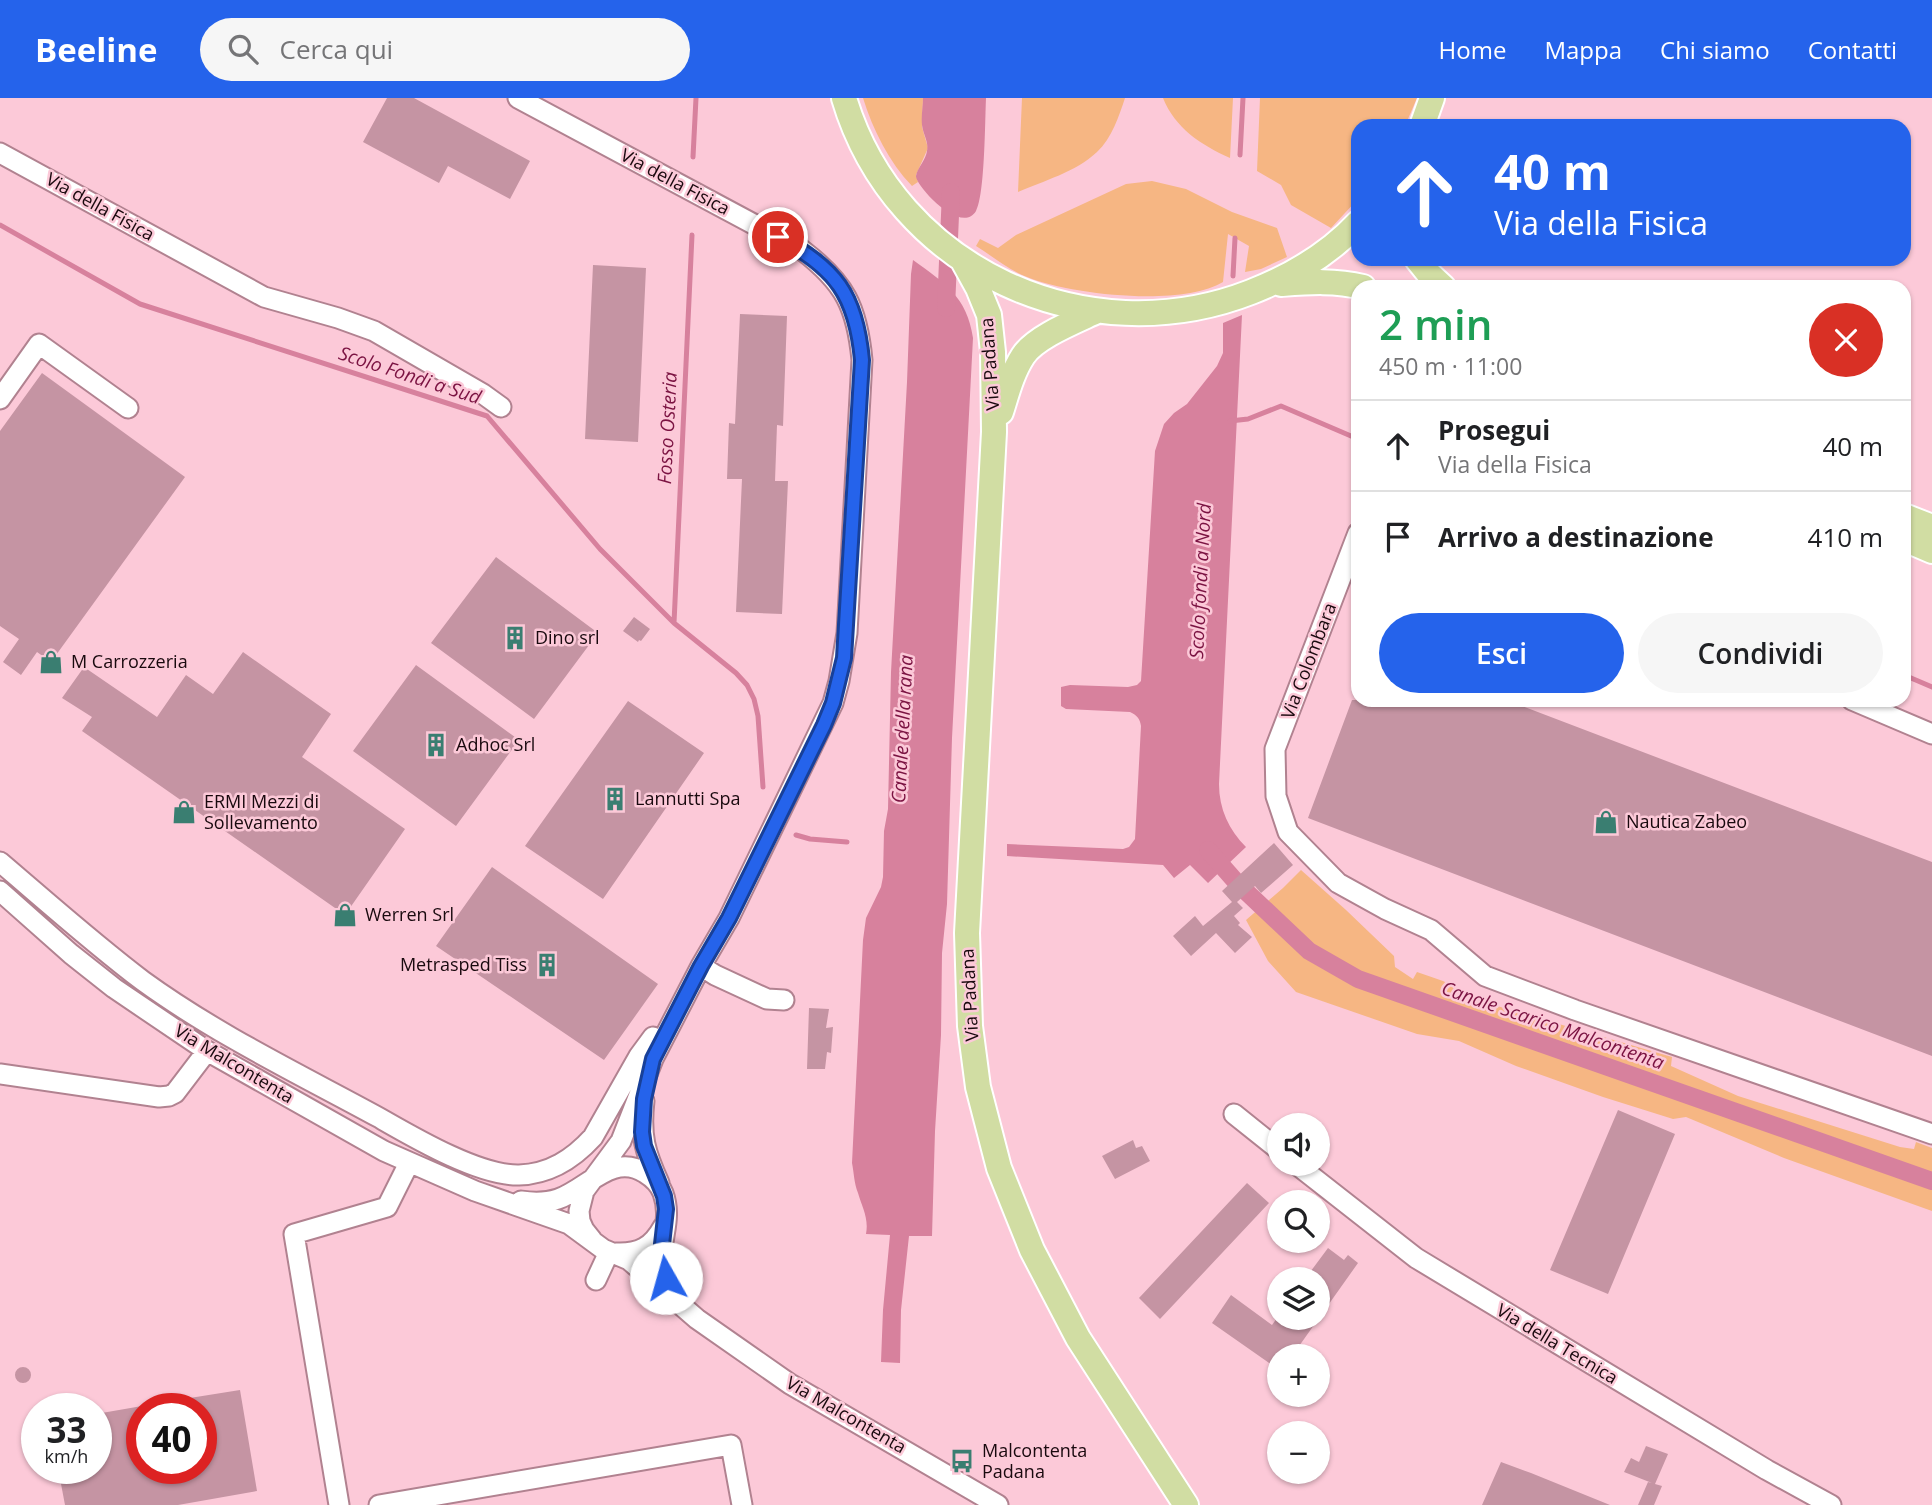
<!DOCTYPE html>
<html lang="it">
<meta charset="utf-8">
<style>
body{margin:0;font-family:"Open Sans",sans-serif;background:#f6f6f6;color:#202124;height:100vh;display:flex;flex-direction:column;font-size:26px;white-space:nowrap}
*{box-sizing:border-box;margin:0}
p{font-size:23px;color:#757577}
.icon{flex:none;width:38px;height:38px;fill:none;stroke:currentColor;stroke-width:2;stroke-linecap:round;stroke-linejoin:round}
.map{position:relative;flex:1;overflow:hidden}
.panel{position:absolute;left:1351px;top:182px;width:560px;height:427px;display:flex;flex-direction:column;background:#fff;border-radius:21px;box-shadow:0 2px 5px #0004}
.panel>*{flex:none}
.banner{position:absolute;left:1351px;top:21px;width:560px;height:147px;border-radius:21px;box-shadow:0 2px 5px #0004;background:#2563eb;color:#fff;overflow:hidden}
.fabs{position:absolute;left:1267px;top:1015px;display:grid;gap:14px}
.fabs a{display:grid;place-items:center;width:63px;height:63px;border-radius:50%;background:#fff;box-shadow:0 2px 5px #0004;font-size:35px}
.speed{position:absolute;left:21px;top:1295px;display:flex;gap:14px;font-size:35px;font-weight:700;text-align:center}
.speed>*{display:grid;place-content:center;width:91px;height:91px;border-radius:50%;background:#fff;box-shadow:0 2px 5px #0004;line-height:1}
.speed small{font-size:18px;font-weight:400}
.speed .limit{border:10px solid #d22;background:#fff;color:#111}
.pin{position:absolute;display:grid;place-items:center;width:60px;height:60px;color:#fff;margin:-30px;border:4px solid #fff;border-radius:50%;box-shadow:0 2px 7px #0007}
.me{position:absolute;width:77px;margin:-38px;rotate:353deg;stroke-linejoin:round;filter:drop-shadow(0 0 5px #0008)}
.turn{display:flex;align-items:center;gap:24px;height:147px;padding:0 28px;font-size:32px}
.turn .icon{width:91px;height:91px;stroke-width:2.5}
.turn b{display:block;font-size:49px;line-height:60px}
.round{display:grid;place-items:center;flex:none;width:74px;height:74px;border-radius:37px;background:#f6f6f6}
.headline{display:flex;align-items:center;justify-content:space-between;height:119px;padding:0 28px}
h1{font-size:42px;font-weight:600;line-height:52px;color:#1e9e55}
.primary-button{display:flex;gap:14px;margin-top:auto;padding:14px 28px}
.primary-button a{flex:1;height:80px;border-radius:42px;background:#2563eb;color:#fff;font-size:28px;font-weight:600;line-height:80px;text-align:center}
.primary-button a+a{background:#f6f6f6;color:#202124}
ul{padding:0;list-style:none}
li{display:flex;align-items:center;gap:21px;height:91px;padding:0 28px;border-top:2px solid #e0e0e0}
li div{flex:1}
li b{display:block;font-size:26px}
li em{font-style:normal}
header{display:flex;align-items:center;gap:42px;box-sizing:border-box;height:98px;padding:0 35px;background:#2563eb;color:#fff}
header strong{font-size:33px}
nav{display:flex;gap:38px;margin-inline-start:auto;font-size:24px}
.search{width:490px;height:63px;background:#f6f6f6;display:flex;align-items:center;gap:18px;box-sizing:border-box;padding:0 24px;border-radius:38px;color:#757577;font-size:26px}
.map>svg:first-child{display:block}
.green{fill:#f6b683}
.water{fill:#d7819d}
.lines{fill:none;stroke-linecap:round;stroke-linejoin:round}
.stream{stroke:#d7819d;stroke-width:5}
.canal{stroke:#d7819d;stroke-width:18}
.building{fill:#c594a3}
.minor-casing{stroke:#b18290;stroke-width:23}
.major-casing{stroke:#fff;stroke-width:28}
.minor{stroke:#fff;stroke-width:19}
.major{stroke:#d1dda3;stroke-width:24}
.route-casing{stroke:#184099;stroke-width:18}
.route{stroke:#2563eb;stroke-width:12}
.labels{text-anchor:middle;stroke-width:5;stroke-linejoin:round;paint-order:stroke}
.street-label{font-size:18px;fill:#19090e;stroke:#fcc9d8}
.poi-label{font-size:18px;fill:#19090e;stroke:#fcc9d8;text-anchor:start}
.water-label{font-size:19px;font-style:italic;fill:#7b1342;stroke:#fcc9d8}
</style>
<header>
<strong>Beeline</strong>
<div class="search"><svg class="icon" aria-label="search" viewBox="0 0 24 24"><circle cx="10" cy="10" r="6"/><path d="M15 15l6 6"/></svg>Cerca qui</div>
<nav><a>Home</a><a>Mappa</a><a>Chi siamo</a><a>Contatti</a></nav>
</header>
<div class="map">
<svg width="1932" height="1407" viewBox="0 0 1932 1407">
<rect width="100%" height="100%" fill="#fcc9d8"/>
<!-- green -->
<path class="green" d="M 863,0 L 923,0 L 922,29 L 928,50 L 916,77 L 918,84 L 912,88 C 889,64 873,32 863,0 Z
M 1022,0 L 1125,0 C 1119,18 1112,40 1097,54 C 1076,74 1043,83 1018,94 Z
M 1163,0 L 1233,0 L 1230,60 C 1201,47 1175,30 1163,0 Z
M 1260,0 L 1417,0 L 1405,28 L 1358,28 L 1358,101 L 1331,130 L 1291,107 L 1281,87 L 1257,73 Z
M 1152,83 L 1186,91 L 1232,114 L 1277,130 L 1287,159 L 1261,171 L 1245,174 L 1249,148 L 1228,136 L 1223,184 C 1182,209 1071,197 1027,179 C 1009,172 992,158 976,148 L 980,141 L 998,150 L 1016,137 L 1126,86 Z
M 1301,772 L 1346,812 L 1394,858 L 1395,869 L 1413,881 L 1417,874 L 1443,883 L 1487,905 L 1672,959 L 1671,968 L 1738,998 L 1900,1049 L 1914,1051 L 1916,1044 L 1932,1050 L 1932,1113 L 1784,1060 L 1686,1019 L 1673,1021 L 1603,999 L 1516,968 L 1459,943 L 1417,936 L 1296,894 L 1268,863 L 1246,822 L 1283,790 Z"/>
<!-- water -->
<path class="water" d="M 923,0 L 986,0 C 985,22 985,97 976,113 C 961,138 915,87 916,78 C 917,70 926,62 927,53 C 929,44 923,36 922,27 C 921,18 923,9 923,0 Z
M 913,162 C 945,185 967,199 973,240 L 952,640 L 947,806 L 942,855 L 941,937 L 935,1033 L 932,1138 L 909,1138 L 901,1212 L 900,1265 L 881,1264 L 883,1212 L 890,1137 L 866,1136 C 869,1120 862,1109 858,1095 C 854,1085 854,1075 852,1065 L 863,842 L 866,820 L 881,789 L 883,779 L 884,733 L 888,711 L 891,574 L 907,284 L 911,176 Z
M 1242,217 L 1219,686 C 1219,711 1229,732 1246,749 L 1208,785 L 1190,767 L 1174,780 L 1163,767 L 1007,758 L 1007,746 L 1123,751 L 1129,749 L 1135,741 L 1141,628 C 1140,621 1137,617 1130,614 L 1066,611 L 1061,608 L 1061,589 L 1070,587 L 1128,589 L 1137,587 L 1141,583 L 1155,353 L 1164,326 L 1174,315 L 1187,306 L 1217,268 L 1223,255 L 1223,225 Z"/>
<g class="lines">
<!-- stream -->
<path class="stream" d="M 1240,57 L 1243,0
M 693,59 L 696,0
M 0,127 L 140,206 L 487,318 L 600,451 L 674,525 L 736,575 L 747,587 L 754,601 L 758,618 L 763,689
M 1233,178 L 1235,140
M 1230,323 L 1248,321 L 1281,308 L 1358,341
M 674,525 L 692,137
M 1904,577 L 1932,589
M 796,737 L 810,741 L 847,744"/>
<!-- canal -->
<path class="canal" d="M 946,210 L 951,94
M 1208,752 L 1237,785 L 1309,853 L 1358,881 L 1932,1083"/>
</g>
<!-- building -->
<path class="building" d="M 387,0 L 414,0 L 530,63 L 510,101 L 448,68 L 439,85 L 363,44 Z
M 593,167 L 646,170 L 638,344 L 585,341 Z
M 740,216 L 787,218 L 783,328 L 777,327 L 775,383 L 788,383 L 782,516 L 736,514 L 742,381 L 727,381 L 729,325 L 735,326 Z
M 42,275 L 185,379 L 51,564 L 37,554 L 21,577 L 3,564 L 19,541 L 0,528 L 0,333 Z
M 496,459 L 598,535 L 534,621 L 431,545 Z
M 634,519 L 650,531 L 641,543 L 639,542 L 638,544 L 623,533 Z
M 243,554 L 331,616 L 302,659 L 405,731 L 345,817 L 82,633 L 92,619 L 62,600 L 84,569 L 157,619 L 186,577 L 213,596 Z
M 416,567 L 519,642 L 456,728 L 353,653 Z
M 1352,602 L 1506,602 L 1932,764 L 1932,958 L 1308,720 Z
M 628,603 L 704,655 L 603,801 L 525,748 Z
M 1274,745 L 1293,767 L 1261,795 L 1255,788 L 1237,804 L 1243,810 L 1234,818 L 1240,825 L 1238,827 L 1252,839 L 1235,855 L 1216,835 L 1191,858 L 1173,838 L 1195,818 L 1203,828 L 1232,804 L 1222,793 Z
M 492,769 L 658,886 L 604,962 L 436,848 Z
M 809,910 L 829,911 L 826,930 L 833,929 L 831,955 L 827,954 L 825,971 L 807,971 Z
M 1618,1012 L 1675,1036 L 1608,1196 L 1550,1172 Z
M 1133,1042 L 1136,1050 L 1142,1048 L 1150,1063 L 1115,1081 L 1102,1058 Z
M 1247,1085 L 1269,1105 L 1160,1221 L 1139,1200 Z
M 1328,1150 L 1344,1162 L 1348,1157 L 1358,1165 L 1292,1258 L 1279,1258 L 1279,1272 L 1212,1225 L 1231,1197 L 1272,1227 L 1277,1220 L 1318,1220 L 1318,1181 L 1305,1181 Z
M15 1277a8 8 0 1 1 16 0a8 8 0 1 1-16 0Z
M 240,1292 L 257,1393 L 178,1407 L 65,1407 L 58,1370 L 96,1370 L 96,1316 L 142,1308 L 142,1370 L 201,1370 L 201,1311 L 172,1311 L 171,1303 Z
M 1646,1348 L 1668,1356 L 1655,1386 L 1662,1388 L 1654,1407 L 1638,1407 L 1648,1384 L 1652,1385 L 1624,1374 L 1631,1360 L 1639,1364 Z
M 1501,1364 L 1531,1375 L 1610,1407 L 1482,1407 Z"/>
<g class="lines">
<!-- minor casing -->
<g class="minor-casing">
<path id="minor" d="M 518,0 L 802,152 C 845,185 857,209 862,262 L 847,535 L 839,583 L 833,605 L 729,820 L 701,868 L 653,961 L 621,1043 L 584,1093 L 579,1113 L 580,1123 L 584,1132 L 592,1142
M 0,55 L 264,199 L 338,220 L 374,233 L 483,296 L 501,309
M 0,301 L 39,246 L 128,310
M 1358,435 L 1275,651 L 1276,698 L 1288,734 L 1338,785 L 1385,811 L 1431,832 L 1485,878 L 1575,912 L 1932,1036
M 1852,602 L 1932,636
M 0,764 C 47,804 94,846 143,883 C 216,936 299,976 378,1019 C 413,1039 479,1078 519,1077 C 550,1076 573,1061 593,1039 L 639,958 L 653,939
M 0,793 L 71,856 L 114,890 L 207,953 L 384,1053 L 475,1093 L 569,1126 L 603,1151 L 629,1162 L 697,1221 L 790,1286 L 998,1407
M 701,868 L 715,877 L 767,901 L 784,902
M 0,976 L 159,999 L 169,998 L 175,995 L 207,953
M 644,1003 C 640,1038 645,1054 659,1085
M 1234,1016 L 1279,1052
M 1296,1066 L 1416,1160 L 1767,1372 L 1831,1407
M 521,1103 C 534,1105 546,1105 558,1101 C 587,1091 613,1054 645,1075 C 653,1080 660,1087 663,1095 C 676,1131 647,1153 674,1193
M 616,1155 C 639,1156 652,1149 663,1129
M 596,1182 L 609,1154
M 339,1407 L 294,1136 L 387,1109 L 409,1065
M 379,1407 L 731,1347 L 742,1407"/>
</g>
<!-- major casing -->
<g class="major-casing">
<path id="major" d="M 844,0 C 895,172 1087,258 1251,194 C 1292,178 1328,157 1358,125
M 1422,28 L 1432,0
M 962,161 L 978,190 L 989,217 L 993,254 L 994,334 L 967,835 L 970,928 L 978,989 L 999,1070 L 1032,1152 L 1078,1240 L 1186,1407
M 1417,161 L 1429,176 L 1443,189
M 1281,186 C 1309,184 1335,182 1363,189
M 1001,314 C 1007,295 1012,275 1023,258 C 1035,239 1076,223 1097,213
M 1904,418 L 1932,429
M 1904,441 L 1932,453"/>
</g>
<!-- minor -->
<use href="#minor" class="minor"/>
<!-- major -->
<use href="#major" class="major"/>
</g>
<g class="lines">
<!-- route casing -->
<g class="route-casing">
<path id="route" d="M 666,1180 L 661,1155 L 666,1111 L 664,1098 L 644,1048 L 642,1034 L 644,1001 L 653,961 L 701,868 L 729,820 L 824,627 L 833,605 L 844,560 L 862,262 C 856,197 836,170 778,139"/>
</g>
<!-- route -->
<use href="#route" class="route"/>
</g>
<!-- icons -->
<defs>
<g id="building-bare" transform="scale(1.89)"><path d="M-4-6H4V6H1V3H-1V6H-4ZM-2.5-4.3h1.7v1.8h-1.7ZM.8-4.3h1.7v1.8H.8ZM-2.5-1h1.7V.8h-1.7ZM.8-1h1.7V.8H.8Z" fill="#3a7e71" stroke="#fcc9d8" stroke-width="2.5" paint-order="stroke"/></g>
<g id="shop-bare" transform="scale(1.89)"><path d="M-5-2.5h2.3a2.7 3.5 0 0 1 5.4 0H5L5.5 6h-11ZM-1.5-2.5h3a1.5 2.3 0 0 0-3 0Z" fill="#3a7e71" stroke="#fcc9d8" stroke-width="2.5" paint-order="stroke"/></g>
<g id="bus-bare" transform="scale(1.89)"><path d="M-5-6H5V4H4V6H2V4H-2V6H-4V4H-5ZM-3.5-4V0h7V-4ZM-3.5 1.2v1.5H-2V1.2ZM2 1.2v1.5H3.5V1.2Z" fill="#3a7e71" stroke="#fcc9d8" stroke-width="2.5" paint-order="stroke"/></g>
</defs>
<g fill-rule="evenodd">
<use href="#building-bare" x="515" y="540"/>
<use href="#shop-bare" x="51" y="564"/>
<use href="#building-bare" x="436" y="647"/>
<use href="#building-bare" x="615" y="701"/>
<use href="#shop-bare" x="184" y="714"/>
<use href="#shop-bare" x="1606" y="724"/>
<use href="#shop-bare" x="345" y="817"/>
<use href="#building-bare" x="547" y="867"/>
<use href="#bus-bare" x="962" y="1363"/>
</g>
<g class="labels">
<!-- street labels -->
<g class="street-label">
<text transform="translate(675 84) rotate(28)" y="6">Via della Fisica</text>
<text transform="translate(100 109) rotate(29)" y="6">Via della Fisica</text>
<text transform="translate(990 266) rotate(-94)" y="6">Via Padana</text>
<text transform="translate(1309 563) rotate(-69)" y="6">Via Colombara</text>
<text transform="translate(970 897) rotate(-93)" y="6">Via Padana</text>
<text transform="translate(234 966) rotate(31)" y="6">Via Malcontenta</text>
<text transform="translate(1557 1246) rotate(31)" y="6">Via della Tecnica</text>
<text transform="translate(846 1317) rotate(30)" y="6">Via Malcontenta</text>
</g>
<!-- poi labels -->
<g class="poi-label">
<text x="535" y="546">Dino srl</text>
<text x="71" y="570">M Carrozzeria</text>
<text x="456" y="653">Adhoc Srl</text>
<text x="635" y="707">Lannutti Spa</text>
<text x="204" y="710">ERMI Mezzi di<tspan x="204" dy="21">Sollevamento</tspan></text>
<text x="1626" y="730">Nautica Zabeo</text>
<text x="365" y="823">Werren Srl</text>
<text x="527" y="873" text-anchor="end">Metrasped Tiss</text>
<text x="982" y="1359">Malcontenta<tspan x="982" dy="21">Padana</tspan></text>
</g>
<!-- water labels -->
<g class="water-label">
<text transform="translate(410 277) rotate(18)" y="7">Scolo Fondi a Sud</text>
<text transform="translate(667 330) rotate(-87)" y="7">Fosso Osteria</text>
<text transform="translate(1200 483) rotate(-87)" y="7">Scolo fondi a Nord</text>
<text transform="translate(902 631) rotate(-87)" y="7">Canale della rana</text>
<text transform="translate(1553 927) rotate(19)" y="7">Canale Scarico Malcontenta</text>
</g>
</g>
</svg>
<div class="fabs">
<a><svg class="icon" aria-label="sound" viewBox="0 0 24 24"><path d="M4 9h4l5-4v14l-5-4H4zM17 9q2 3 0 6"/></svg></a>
<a><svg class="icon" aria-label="search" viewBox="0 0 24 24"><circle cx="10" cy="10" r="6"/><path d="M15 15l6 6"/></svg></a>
<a><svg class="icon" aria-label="layers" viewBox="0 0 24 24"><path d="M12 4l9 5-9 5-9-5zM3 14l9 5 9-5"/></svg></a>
<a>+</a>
<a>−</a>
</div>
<div class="speed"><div>33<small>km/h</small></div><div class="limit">40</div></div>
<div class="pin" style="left:778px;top:139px;background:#d93025"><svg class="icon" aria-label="arrive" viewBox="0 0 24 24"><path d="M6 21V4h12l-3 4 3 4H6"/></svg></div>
<svg class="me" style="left:666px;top:1180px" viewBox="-20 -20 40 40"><circle r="19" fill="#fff"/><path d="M0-13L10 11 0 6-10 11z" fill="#2563eb"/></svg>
<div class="banner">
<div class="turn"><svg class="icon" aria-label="ahead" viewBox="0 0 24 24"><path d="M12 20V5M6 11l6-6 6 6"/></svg><div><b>40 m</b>Via della Fisica</div></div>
</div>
<section class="panel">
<div class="headline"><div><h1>2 min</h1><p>450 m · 11:00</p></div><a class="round" style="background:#d93025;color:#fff"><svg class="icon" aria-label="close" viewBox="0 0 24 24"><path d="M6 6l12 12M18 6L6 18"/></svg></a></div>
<ul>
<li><svg class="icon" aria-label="ahead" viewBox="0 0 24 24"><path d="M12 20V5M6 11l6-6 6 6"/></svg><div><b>Prosegui</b><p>Via della Fisica</p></div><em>40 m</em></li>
<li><svg class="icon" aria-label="arrive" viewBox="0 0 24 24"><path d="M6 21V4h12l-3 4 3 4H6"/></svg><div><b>Arrivo a destinazione</b></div><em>410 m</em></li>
</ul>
<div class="primary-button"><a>Esci</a><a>Condividi</a></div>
</section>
</div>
